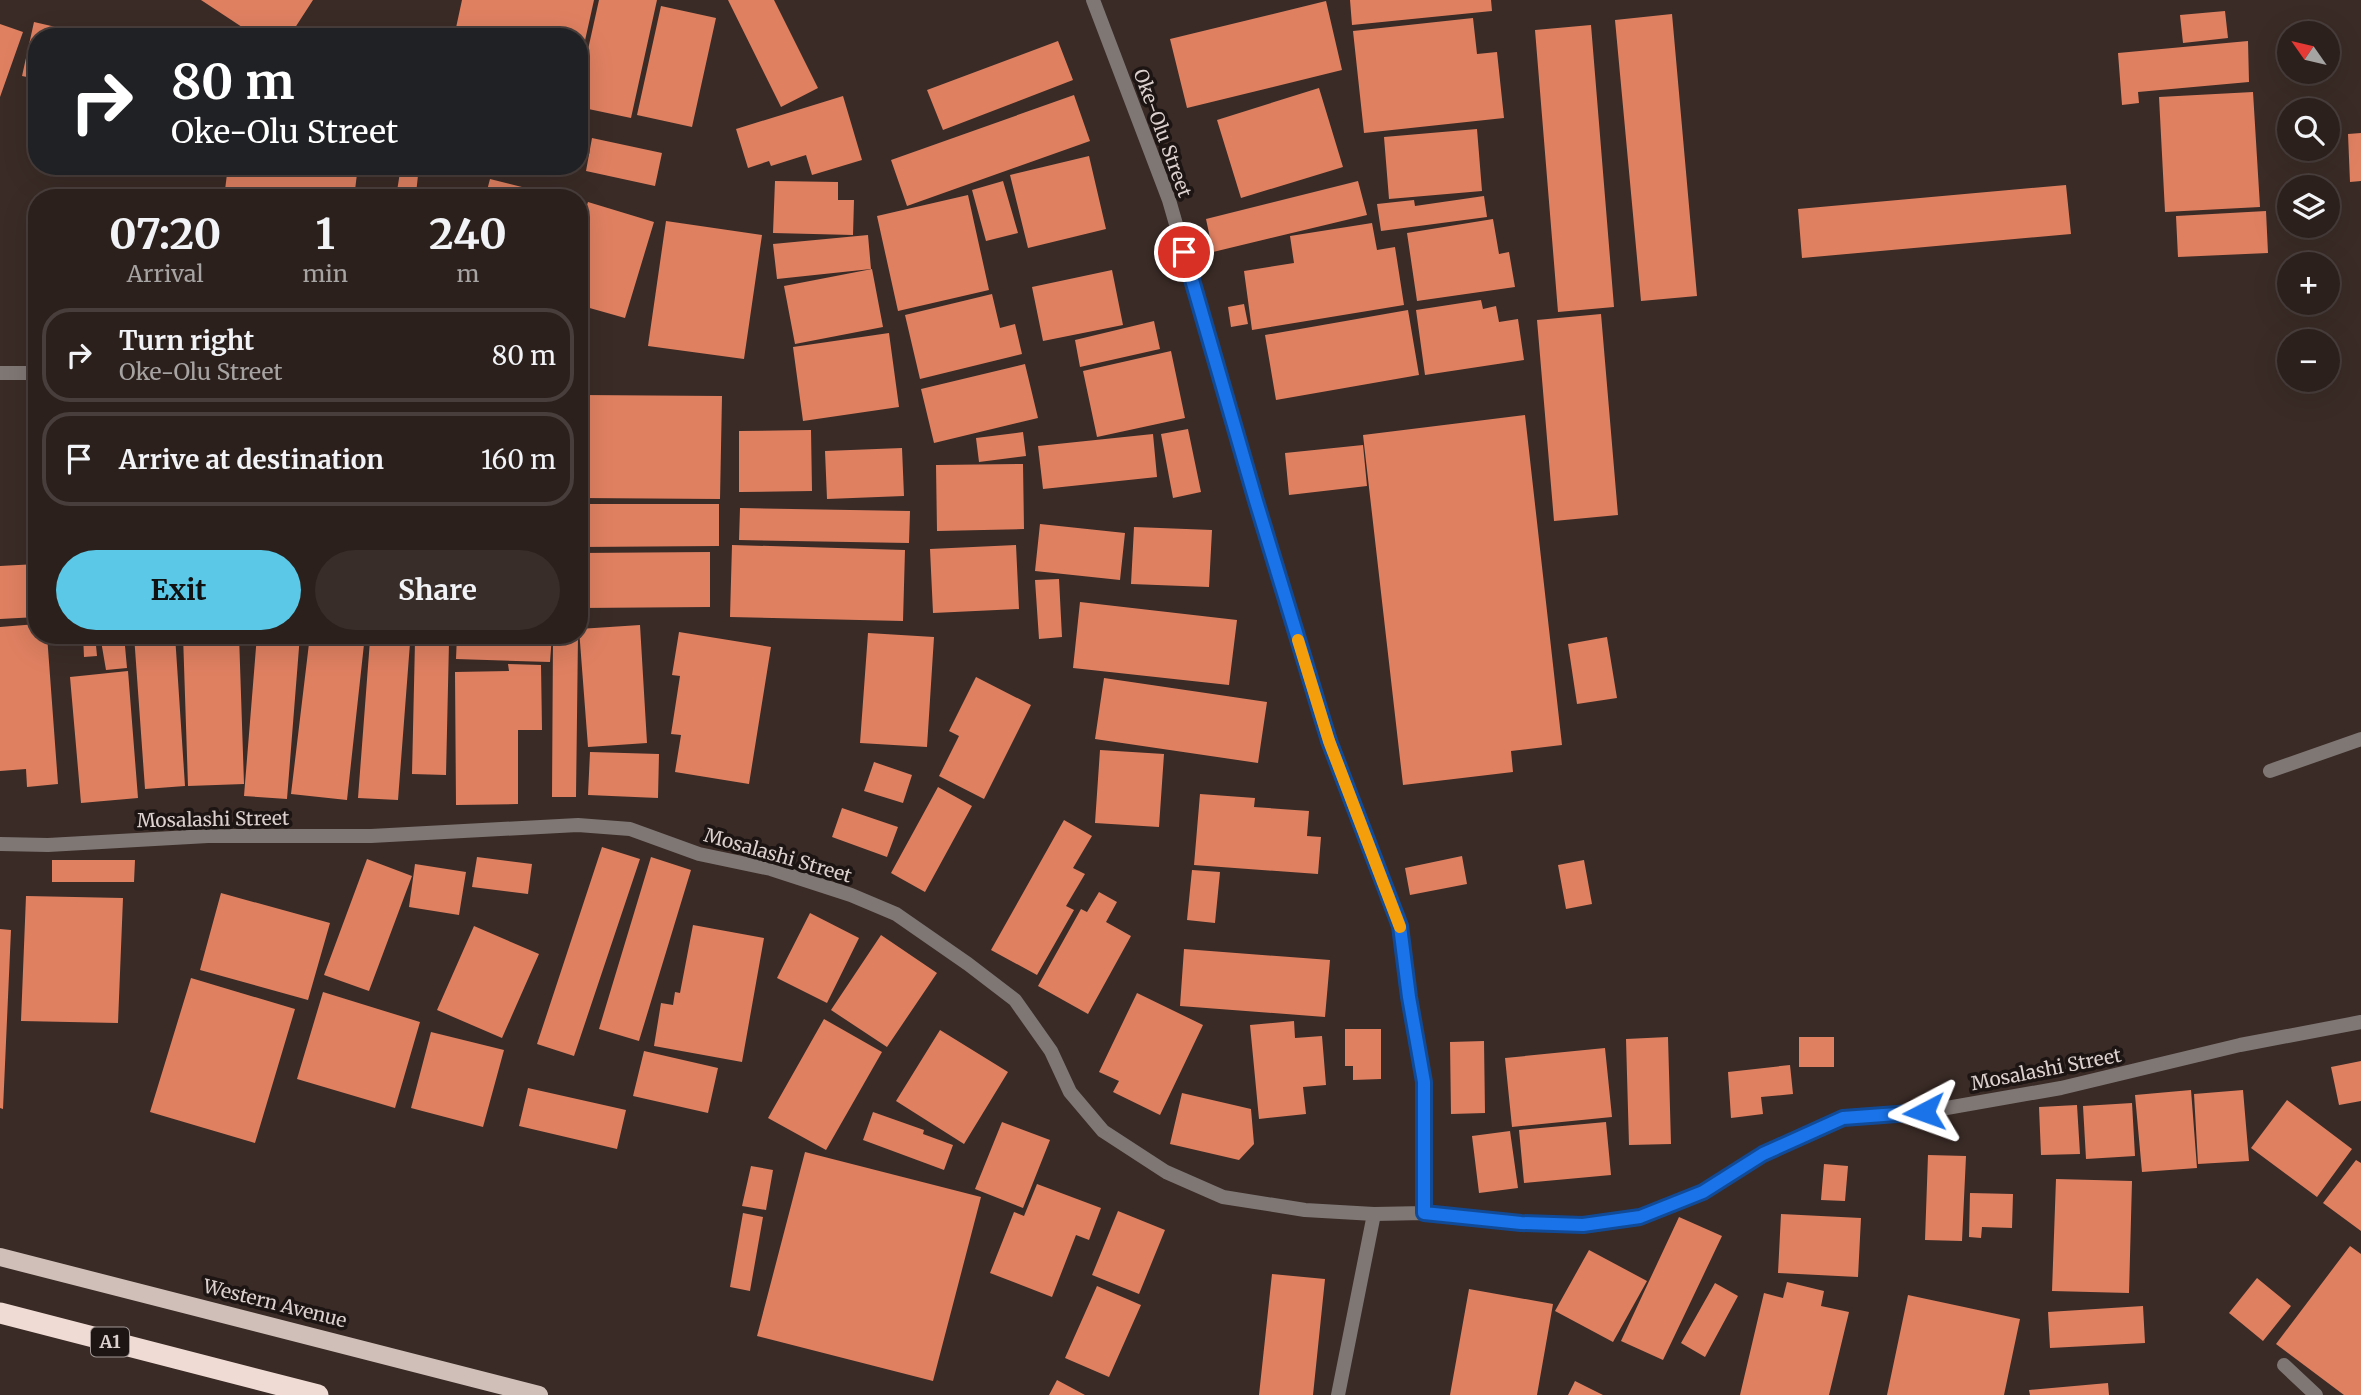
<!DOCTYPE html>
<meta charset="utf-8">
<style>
body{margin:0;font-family:Merriweather,serif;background:#382d29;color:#f1f3f6;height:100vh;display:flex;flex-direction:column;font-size:26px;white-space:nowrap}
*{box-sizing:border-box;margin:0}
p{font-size:23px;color:#a6a3a3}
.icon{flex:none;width:38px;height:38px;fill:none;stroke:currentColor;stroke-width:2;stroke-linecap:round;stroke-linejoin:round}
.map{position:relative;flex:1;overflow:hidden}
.drawer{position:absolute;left:28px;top:189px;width:560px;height:455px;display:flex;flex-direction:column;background:#2c201c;border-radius:28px;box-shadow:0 7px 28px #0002,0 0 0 2px #483e3b}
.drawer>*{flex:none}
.banner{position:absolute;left:28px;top:28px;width:560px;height:147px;border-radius:28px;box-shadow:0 7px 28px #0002,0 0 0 2px #483e3b;background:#202124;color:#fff;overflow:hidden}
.needle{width:46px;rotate:304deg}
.fabs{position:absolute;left:2277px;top:21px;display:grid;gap:14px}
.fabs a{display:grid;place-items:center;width:63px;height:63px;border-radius:50%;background:#2c201c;box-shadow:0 7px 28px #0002,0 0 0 2px #483e3b;font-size:35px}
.pin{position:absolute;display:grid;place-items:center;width:60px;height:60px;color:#fff;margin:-30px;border:4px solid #fff;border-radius:50%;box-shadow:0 2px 7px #0007}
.me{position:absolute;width:77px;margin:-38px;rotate:266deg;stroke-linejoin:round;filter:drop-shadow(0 0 5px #0008)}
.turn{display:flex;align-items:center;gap:24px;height:147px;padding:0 28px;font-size:32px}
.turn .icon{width:91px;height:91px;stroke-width:2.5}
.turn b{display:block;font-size:49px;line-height:60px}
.eta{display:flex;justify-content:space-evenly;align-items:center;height:119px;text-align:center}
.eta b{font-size:42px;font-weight:700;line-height:49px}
.cta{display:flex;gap:14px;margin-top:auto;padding:14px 28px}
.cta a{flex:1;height:80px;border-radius:42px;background:#5ac8e6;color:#111;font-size:28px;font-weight:700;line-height:80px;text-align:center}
.cta a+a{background:#382d29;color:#f1f3f6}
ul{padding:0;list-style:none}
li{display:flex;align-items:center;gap:21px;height:94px;margin:0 14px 10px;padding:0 14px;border:4px solid #483e3b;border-radius:28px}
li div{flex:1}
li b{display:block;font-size:26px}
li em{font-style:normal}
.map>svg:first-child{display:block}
.building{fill:#df8061}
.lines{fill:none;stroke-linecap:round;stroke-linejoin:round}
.service{stroke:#7f7774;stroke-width:14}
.minor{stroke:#7f7774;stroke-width:14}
.primary{stroke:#d0bfb9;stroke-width:18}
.motorway{stroke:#f0dbd4;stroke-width:21}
.route-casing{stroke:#114b97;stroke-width:18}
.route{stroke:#1a73e8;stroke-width:12}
.slow{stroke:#f59e0b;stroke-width:12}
.labels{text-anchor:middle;stroke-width:7;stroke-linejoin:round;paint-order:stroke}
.shield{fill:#1c1513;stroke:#a29996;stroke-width:2}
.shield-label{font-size:18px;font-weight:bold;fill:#dcd1ce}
.street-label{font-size:19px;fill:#dcd1ce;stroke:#1c1513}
</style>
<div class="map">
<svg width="2361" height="1395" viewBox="0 0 2361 1395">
<rect width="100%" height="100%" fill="#3a2b26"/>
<!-- building -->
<path class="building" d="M 201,0 L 313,0 L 289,37 L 257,37 Z
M 462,0 L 594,0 L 580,63 L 579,37 L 454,37 Z
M 599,0 L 657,0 L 631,118 L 579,107 L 579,90 Z
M 728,0 L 774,0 L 818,88 L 781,107 Z
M 1350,0 L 1491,0 L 1492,11 L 1352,25 Z
M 1326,1 L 1342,70 L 1187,108 L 1170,39 Z
M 661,6 L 716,18 L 692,127 L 637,115 Z
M 2225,11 L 2228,38 L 2183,43 L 2180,15 Z
M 1672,14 L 1697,296 L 1641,301 L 1615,20 Z
M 1473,18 L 1477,54 L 1497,52 L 1504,118 L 1364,133 L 1353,31 Z
M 34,22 L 95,36 L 95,37 L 37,37 L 37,79 L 22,76 Z
M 0,24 L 23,32 L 0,97 Z
M 1591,25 L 1614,307 L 1558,312 L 1535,30 Z
M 1058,41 L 1073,80 L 943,130 L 927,90 Z
M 2248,41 L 2249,82 L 2138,92 L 2139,103 L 2122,105 L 2118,53 Z
M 1319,88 L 1343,167 L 1241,198 L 1217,120 Z
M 2253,92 L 2260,207 L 2165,212 L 2159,97 Z
M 1074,95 L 1090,141 L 907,206 L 891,160 Z
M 843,96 L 862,160 L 812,175 L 806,155 L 771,166 L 769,161 L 748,168 L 736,129 Z
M 1477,129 L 1482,191 L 1389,199 L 1384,137 Z
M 2361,133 L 2361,181 L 2350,182 L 2348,134 Z
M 592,138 L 662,153 L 655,186 L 586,171 Z
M 1089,156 L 1106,229 L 1028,248 L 1010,175 Z
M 228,166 L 358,166 L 354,198 L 224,198 Z
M 401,166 L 419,166 L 416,194 L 397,191 Z
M 490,179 L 562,197 L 562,198 L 485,198 Z
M 775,181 L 838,182 L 838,200 L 854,200 L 853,235 L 773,233 Z
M 1003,181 L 1018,233 L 986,241 L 972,190 Z
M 1358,181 L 1367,215 L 1213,252 L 1206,219 Z
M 2066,185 L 2071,234 L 1802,258 L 1798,209 Z
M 968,195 L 989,290 L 898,311 L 877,216 Z
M 1484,196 L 1487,217 L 1381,231 L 1377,204 L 1414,200 L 1415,206 Z
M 588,202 L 654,222 L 625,318 L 579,305 L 579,230 Z
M 2266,211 L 2268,253 L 2178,257 L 2176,216 Z
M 1493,219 L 1499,254 L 1509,252 L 1515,287 L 1417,301 L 1407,233 Z
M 666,221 L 762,235 L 744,359 L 648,346 Z
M 1372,223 L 1377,250 L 1395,247 L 1404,305 L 1252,330 L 1244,271 L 1294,263 L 1290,236 Z
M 868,235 L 871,269 L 777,279 L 773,244 Z
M 872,269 L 883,327 L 795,344 L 784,286 Z
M 1112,270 L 1123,325 L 1043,341 L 1032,287 Z
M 992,294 L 1000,328 L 1015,324 L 1022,354 L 920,379 L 905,315 Z
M 1481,300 L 1483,309 L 1496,306 L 1499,322 L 1518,319 L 1524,360 L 1425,375 L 1416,310 Z
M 1244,304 L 1248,324 L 1231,327 L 1228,307 Z
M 1408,310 L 1419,375 L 1276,400 L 1265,335 Z
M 1601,314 L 1618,515 L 1554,521 L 1537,320 Z
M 1154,321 L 1160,349 L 1080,367 L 1075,340 Z
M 889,333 L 899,407 L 803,421 L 793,347 Z
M 1171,351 L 1185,418 L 1097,437 L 1083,371 Z
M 1025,364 L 1038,418 L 934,443 L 921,389 Z
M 582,395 L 722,396 L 720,499 L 580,498 Z
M 1525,415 L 1562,745 L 1511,751 L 1513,772 L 1403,785 L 1363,435 Z
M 1188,429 L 1201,492 L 1173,498 L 1161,434 Z
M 811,430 L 812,491 L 739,492 L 739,431 Z
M 1023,432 L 1026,456 L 979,462 L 976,438 Z
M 1153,434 L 1157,477 L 1043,489 L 1038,446 Z
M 1363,445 L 1367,486 L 1289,495 L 1285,453 Z
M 902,448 L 904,496 L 827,499 L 825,451 Z
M 1023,464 L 1024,529 L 937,531 L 936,465 Z
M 579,504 L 719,504 L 719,546 L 579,547 Z
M 740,508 L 910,511 L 909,543 L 739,540 Z
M 1040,524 L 1125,533 L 1120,580 L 1035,571 Z
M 1134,527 L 1212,530 L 1209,587 L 1131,584 Z
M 732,545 L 905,550 L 903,621 L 730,617 Z
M 1016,545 L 1019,609 L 933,613 L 930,549 Z
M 710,552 L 710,607 L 579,608 L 579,553 Z
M 37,564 L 37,617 L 0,619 L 0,566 Z
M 1059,579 L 1062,637 L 1039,639 L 1035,580 Z
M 1080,602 L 1237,620 L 1229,685 L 1073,668 Z
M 37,624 L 37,635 L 47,635 L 58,784 L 27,787 L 26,769 L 0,771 L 0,627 Z
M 640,625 L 647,743 L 588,747 L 579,629 Z
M 679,632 L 771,647 L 749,784 L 675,772 L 681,735 L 671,734 L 680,676 L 672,675 Z
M 868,633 L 934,637 L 927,747 L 860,743 Z
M 83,635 L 95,635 L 97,656 L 84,657 Z
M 100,635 L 124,635 L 127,668 L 106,670 Z
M 134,635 L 175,635 L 185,786 L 145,789 Z
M 183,635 L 239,635 L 244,784 L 188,786 Z
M 257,635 L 300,635 L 287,799 L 244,796 Z
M 310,635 L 365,635 L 347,800 L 291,794 Z
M 457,635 L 552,635 L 550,662 L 456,659 Z
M 553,635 L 578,635 L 576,797 L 552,797 Z
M 1607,637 L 1617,698 L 1577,704 L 1568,644 Z
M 370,640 L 410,643 L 398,800 L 358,798 Z
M 415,641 L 449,642 L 446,775 L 412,774 Z
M 508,664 L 541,665 L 542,730 L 518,730 L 518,804 L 456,805 L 455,672 L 509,671 Z
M 128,671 L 138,798 L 81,803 L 70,677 Z
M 976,677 L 1031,705 L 984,799 L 939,776 L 959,736 L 949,731 Z
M 1104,678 L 1267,702 L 1258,763 L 1095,739 Z
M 1100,750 L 1164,754 L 1159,827 L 1095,823 Z
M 590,752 L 659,754 L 658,798 L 588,795 Z
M 874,762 L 912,775 L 903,803 L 864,791 Z
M 938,787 L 972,806 L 925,892 L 891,873 Z
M 1200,794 L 1255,798 L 1254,807 L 1309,811 L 1307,836 L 1321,837 L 1318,874 L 1194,865 Z
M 842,808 L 898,827 L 887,857 L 832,837 Z
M 1064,820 L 1092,836 L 1073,868 L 1085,874 L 1066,906 L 1074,910 L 1037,975 L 991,950 Z
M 602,847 L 640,859 L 574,1056 L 537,1044 Z
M 1462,856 L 1467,884 L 1410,895 L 1405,868 Z
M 477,857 L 532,864 L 528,894 L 472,887 Z
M 651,857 L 691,870 L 639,1041 L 599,1029 Z
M 367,859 L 412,876 L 369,991 L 324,975 Z
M 52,860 L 135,860 L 134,882 L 52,882 Z
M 1584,860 L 1592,904 L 1566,909 L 1558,865 Z
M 415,864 L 466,872 L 459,915 L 409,907 Z
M 1192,870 L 1220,872 L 1215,923 L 1187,920 Z
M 1099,892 L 1117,902 L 1106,922 L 1131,936 L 1088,1014 L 1038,986 L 1081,909 L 1087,912 Z
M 221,893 L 330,923 L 308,1000 L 200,970 Z
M 26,896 L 123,898 L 118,1023 L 21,1021 Z
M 810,913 L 859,938 L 827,1003 L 777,978 Z
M 693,925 L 764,938 L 742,1062 L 654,1046 L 661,1003 L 673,1005 L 675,992 L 680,993 Z
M 474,926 L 539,954 L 502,1038 L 437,1010 Z
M 0,929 L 11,930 L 3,1109 L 0,1108 Z
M 881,935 L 937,973 L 887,1047 L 831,1010 Z
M 1184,949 L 1330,960 L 1325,1017 L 1180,1006 Z
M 191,978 L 295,1009 L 255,1143 L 150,1112 Z
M 323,992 L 420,1022 L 395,1108 L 297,1079 Z
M 1137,993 L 1203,1025 L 1160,1115 L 1113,1092 L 1119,1081 L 1099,1072 Z
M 824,1019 L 882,1052 L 826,1150 L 768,1118 Z
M 1294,1021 L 1295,1038 L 1322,1036 L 1326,1085 L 1303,1087 L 1306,1114 L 1259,1119 L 1250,1025 Z
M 1345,1029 L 1381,1029 L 1381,1079 L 1353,1080 L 1353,1066 L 1345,1066 Z
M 940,1030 L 1008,1072 L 964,1144 L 896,1101 Z
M 431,1032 L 504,1050 L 483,1127 L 411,1108 Z
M 1668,1037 L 1671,1144 L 1629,1145 L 1626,1039 Z
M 1799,1037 L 1834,1037 L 1834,1067 L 1799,1067 Z
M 1484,1041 L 1485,1113 L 1451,1114 L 1450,1042 Z
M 1605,1048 L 1612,1117 L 1512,1127 L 1505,1058 Z
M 644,1051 L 718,1068 L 708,1113 L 633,1096 Z
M 2361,1061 L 2361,1101 L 2339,1105 L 2331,1067 Z
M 1790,1065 L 1793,1094 L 1761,1097 L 1763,1114 L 1731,1118 L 1728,1072 Z
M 528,1088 L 626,1110 L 617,1149 L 519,1126 Z
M 2191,1090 L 2197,1168 L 2142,1172 L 2135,1095 Z
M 2243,1090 L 2249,1161 L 2198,1164 L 2194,1094 Z
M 1182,1093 L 1251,1109 L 1254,1144 L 1239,1160 L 1170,1144 Z
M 2287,1100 L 2352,1149 L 2317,1197 L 2251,1148 Z
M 2132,1103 L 2135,1156 L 2086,1159 L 2083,1106 Z
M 2077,1105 L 2080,1154 L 2041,1155 L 2039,1107 Z
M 873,1112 L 924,1130 L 923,1134 L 953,1145 L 944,1170 L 863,1140 Z
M 1002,1122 L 1050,1140 L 1023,1208 L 975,1189 Z
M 1606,1122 L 1611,1175 L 1524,1183 L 1519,1130 Z
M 1510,1131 L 1518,1188 L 1479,1193 L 1472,1136 Z
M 805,1152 L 981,1197 L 933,1381 L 757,1336 Z
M 1928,1155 L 1966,1156 L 1962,1241 L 1925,1240 Z
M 2356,1160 L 2361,1163 L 2361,1231 L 2323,1203 Z
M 1824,1164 L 1848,1166 L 1845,1201 L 1821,1200 Z
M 751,1166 L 773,1170 L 766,1210 L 742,1206 Z
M 2056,1179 L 2132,1181 L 2129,1293 L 2052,1291 Z
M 1037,1184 L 1101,1208 L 1089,1240 L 1076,1235 L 1052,1297 L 990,1273 L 1014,1212 L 1024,1216 Z
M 1970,1193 L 2013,1194 L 2012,1228 L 1982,1227 L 1981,1238 L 1969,1237 Z
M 1118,1211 L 1165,1230 L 1139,1294 L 1092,1275 Z
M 743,1213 L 763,1217 L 750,1291 L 730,1287 Z
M 1781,1214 L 1861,1218 L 1858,1277 L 1778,1273 Z
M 1679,1217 L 1722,1236 L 1663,1360 L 1621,1341 Z
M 2350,1246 L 2361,1254 L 2361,1395 L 2344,1395 L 2276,1344 Z
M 1589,1250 L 1647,1281 L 1613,1342 L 1555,1311 Z
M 1272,1274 L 1325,1279 L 1313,1395 L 1259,1395 Z
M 2257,1278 L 2291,1306 L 2263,1341 L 2229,1313 Z
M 1787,1282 L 1824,1291 L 1821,1306 L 1849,1312 L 1829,1395 L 1740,1395 L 1764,1293 L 1783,1298 Z
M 1715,1283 L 1738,1296 L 1705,1357 L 1681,1343 Z
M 1097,1286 L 1141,1305 L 1109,1377 L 1065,1358 Z
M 1469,1289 L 1553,1304 L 1537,1395 L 1450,1395 Z
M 1908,1295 L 2020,1319 L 2004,1395 L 1887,1395 Z
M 2143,1306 L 2145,1343 L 2050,1348 L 2048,1312 Z
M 1057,1380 L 1085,1395 L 1049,1395 Z
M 1575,1381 L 1603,1395 L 1568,1395 Z
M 2108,1383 L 2109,1395 L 2030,1395 L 2029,1390 Z"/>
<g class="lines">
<!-- service -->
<path class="service" d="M 2270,771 L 2361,739
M 2284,1365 L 2316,1395
M 1338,1395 L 1374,1214"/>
<!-- minor -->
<path class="minor" d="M 1093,0 L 1169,200 L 1256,501 L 1329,741 L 1400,926 L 1409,997 L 1424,1081 L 1425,1213
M 0,373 L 37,373
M 0,844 L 48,845 L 208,836 L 371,836 L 578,825 L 630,829 L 699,854 L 771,869 L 851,895 L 896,914 L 968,964 L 1015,1000 L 1051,1051 L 1070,1092 L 1103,1131 L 1166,1172 L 1223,1197 L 1305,1210 L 1374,1214 L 1425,1213 L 1521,1223 L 1583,1225 L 1640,1217 L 1703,1192 L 1763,1154 L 1843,1119 L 1924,1112 L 2061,1088 L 2240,1045 L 2361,1022"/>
<!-- primary -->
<path class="primary" d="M 0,1257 L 539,1395"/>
<!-- motorway -->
<path class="motorway" d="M 0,1313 L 318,1395"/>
</g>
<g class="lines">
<!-- route casing -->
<g class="route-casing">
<path id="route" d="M 1184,252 L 1256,501 L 1329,741 L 1400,926 L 1409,997 L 1424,1082 L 1424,1213 L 1521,1223 L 1583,1225 L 1640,1217 L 1703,1192 L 1763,1154 L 1843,1118 L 1924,1112"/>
</g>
<!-- route -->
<use href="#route" class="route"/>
<!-- slow -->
<path class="slow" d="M 1298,640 L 1329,741 L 1400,927"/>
</g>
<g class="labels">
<!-- shield labels -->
<rect class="shield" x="91" y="1327.5" width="38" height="29" rx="5"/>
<g class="shield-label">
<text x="110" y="1348">A1</text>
</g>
<!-- street labels -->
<g class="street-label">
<text transform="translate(1163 133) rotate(70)" y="7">Oke-Olu Street</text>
<text transform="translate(213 819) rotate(-1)" y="7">Mosalashi Street</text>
<text transform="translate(778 855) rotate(16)" y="7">Mosalashi Street</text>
<text transform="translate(2046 1069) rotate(-11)" y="7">Mosalashi Street</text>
<text transform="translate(275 1303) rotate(14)" y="7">Western Avenue</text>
</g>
</g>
</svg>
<div class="fabs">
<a><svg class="needle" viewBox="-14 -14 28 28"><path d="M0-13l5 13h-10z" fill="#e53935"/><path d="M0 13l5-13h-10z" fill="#a6a3a3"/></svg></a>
<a><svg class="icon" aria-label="search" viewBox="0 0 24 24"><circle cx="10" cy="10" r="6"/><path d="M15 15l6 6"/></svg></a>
<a><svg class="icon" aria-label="layers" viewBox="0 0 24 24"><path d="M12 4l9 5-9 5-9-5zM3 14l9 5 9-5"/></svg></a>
<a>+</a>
<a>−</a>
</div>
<div class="pin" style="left:1184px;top:252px;background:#d93025"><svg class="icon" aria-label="arrive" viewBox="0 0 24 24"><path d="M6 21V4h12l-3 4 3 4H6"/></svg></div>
<svg class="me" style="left:1924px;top:1112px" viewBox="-20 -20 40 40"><path d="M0-17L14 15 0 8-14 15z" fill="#1a73e8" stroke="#fff" stroke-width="4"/></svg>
<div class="banner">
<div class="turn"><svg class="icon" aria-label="right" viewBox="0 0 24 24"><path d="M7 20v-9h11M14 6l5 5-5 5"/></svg><div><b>80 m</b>Oke-Olu Street</div></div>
</div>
<section class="drawer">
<div class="eta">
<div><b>07:20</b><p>Arrival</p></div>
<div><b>1</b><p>min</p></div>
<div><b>240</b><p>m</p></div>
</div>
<ul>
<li><svg class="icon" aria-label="right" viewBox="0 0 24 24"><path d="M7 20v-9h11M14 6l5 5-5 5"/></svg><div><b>Turn right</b><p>Oke-Olu Street</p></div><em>80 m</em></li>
<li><svg class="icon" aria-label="arrive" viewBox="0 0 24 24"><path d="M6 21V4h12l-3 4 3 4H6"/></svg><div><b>Arrive at destination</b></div><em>160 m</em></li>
</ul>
<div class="cta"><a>Exit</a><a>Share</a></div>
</section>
</div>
